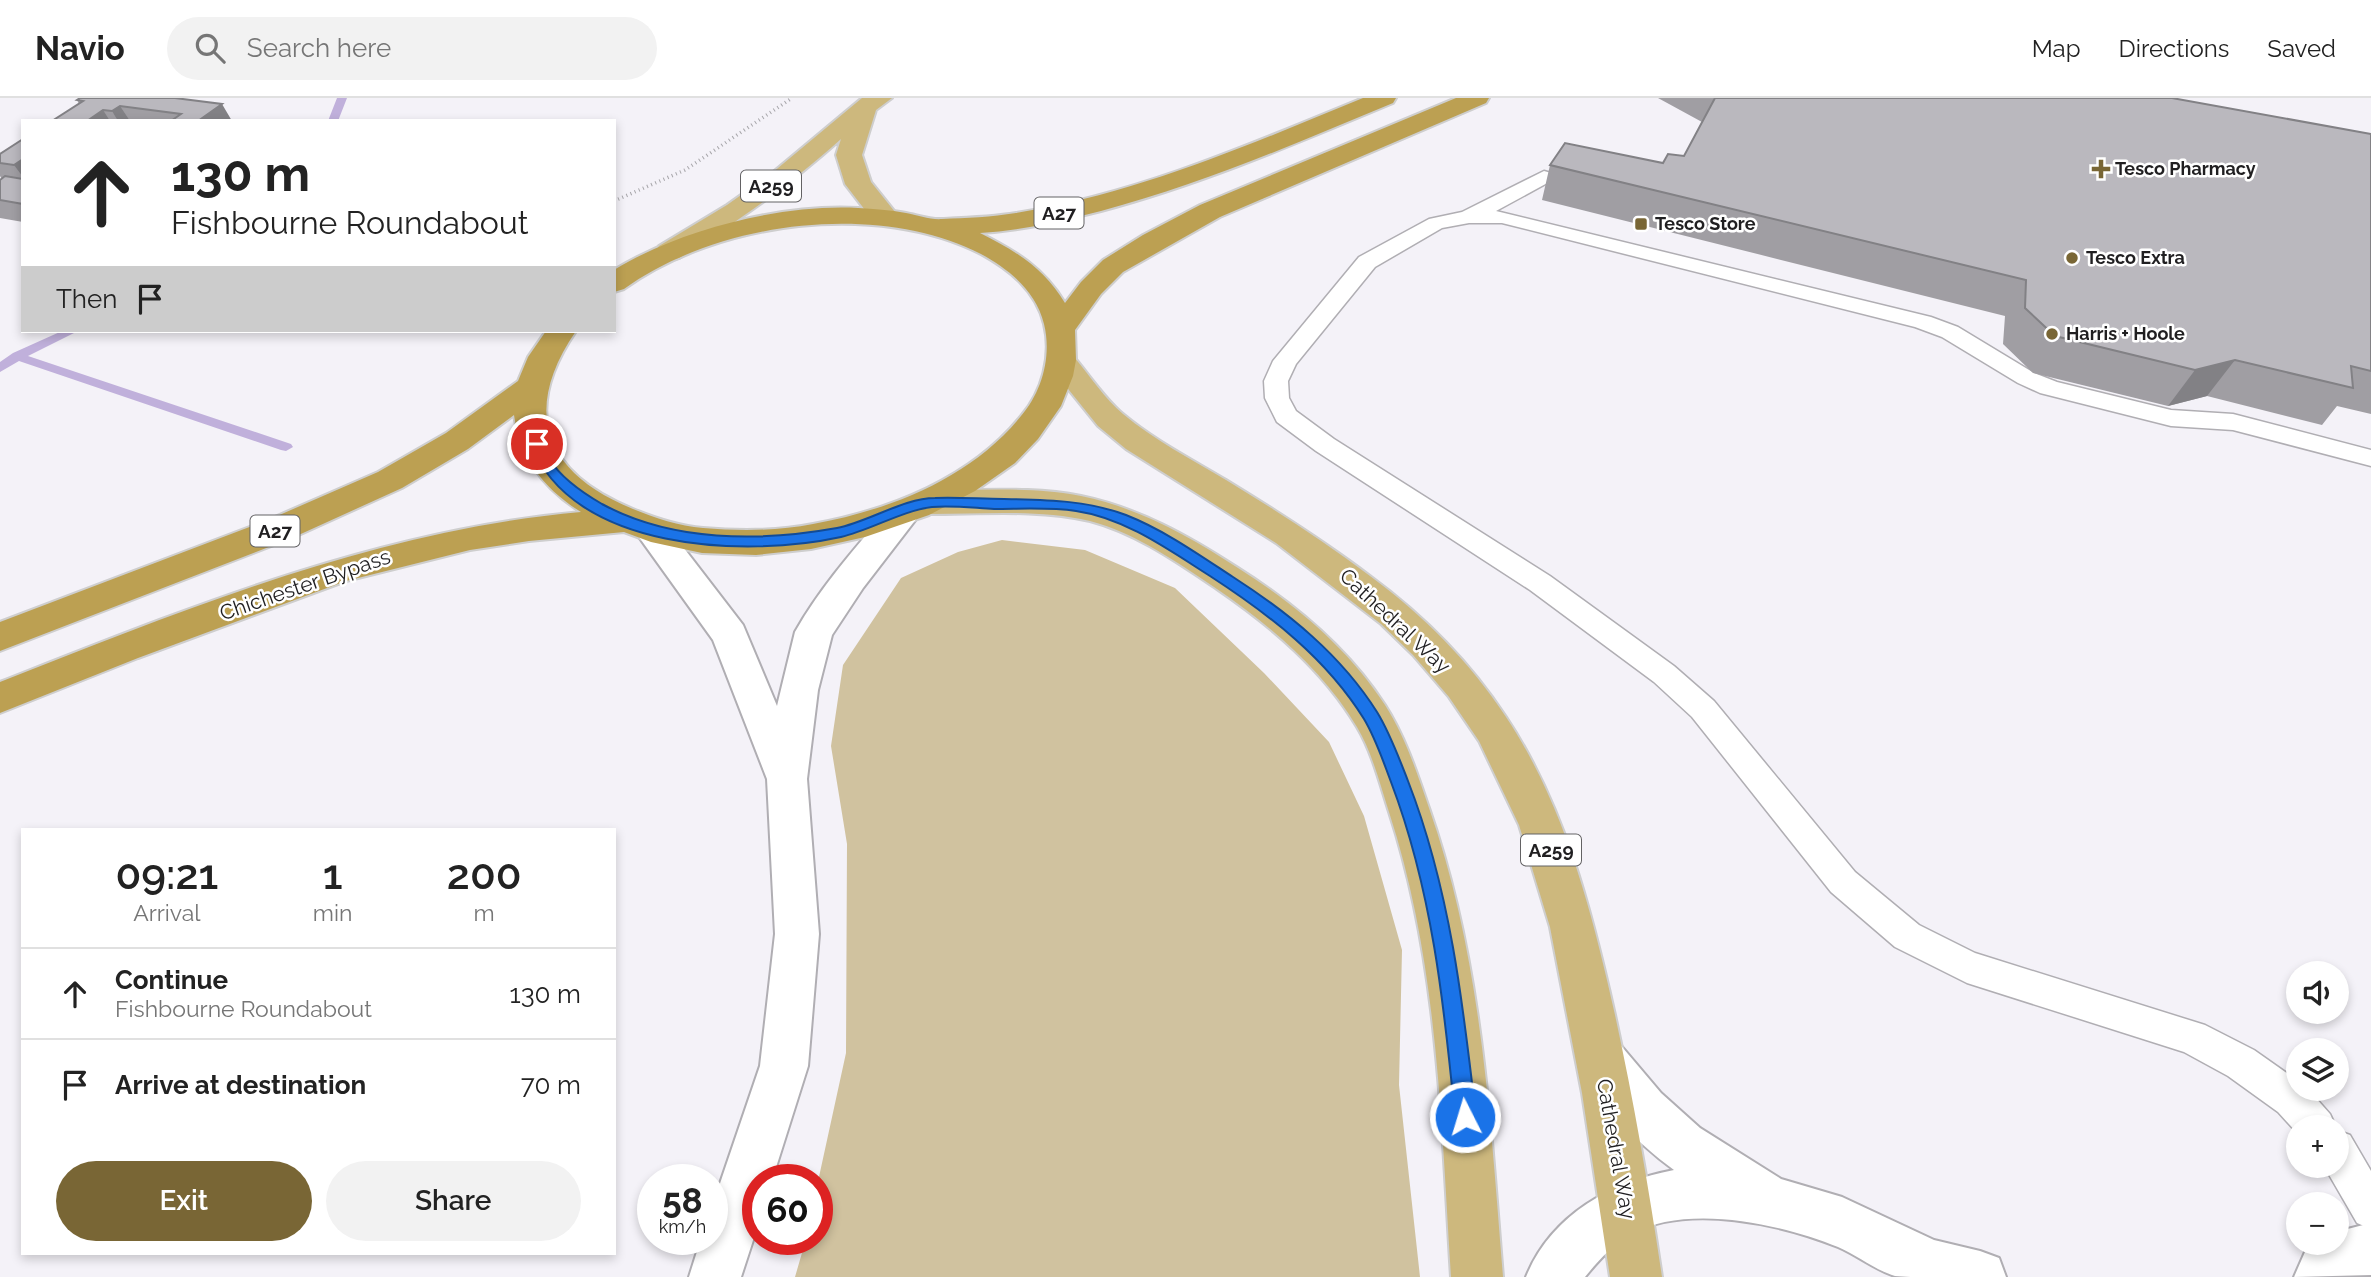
<!DOCTYPE html>
<meta charset="utf-8">
<style>
body{margin:0;font-family:Raleway,sans-serif;background:#f2f2f2;color:#222;height:100vh;display:flex;flex-direction:column;font-size:26px;white-space:nowrap}
*{box-sizing:border-box;margin:0}
p{font-size:23px;color:#767676}
.icon{flex:none;width:38px;height:38px;fill:none;stroke:currentColor;stroke-width:2;stroke-linecap:round;stroke-linejoin:round}
.map{position:relative;flex:1;overflow:hidden}
.details{position:absolute;left:21px;top:730px;width:595px;height:427px;display:flex;flex-direction:column;background:#fff;border-radius:0px;box-shadow:0 4px 10px #0003}
.details>*{flex:none}
.hud{position:absolute;left:21px;top:21px;width:595px;height:214px;border-radius:0px;box-shadow:0 4px 10px #0003;background:#fff;color:#222;overflow:hidden}
.controls{position:absolute;left:2286px;top:863px;display:grid;gap:14px}
.controls a{display:grid;place-items:center;width:63px;height:63px;border-radius:50%;background:#fff;box-shadow:0 4px 10px #0003;font-size:35px}
.speed{position:absolute;left:637px;top:1066px;display:flex;gap:14px;font-size:35px;font-weight:700;text-align:center}
.speed>*{display:grid;place-content:center;width:91px;height:91px;border-radius:50%;background:#fff;box-shadow:0 4px 10px #0003;line-height:1}
.speed small{font-size:18px;font-weight:400}
.speed .limit{border:10px solid #d22;background:#fff;color:#111}
.pin{position:absolute;display:grid;place-items:center;width:60px;height:60px;color:#fff;margin:-30px;border:4px solid #fff;border-radius:50%;box-shadow:0 2px 7px #0007}
.me{position:absolute;width:77px;margin:-38px;rotate:355deg;stroke-linejoin:round;filter:drop-shadow(0 0 5px #0008)}
.turn{display:flex;align-items:center;gap:24px;height:147px;padding:0 35px;font-size:32px}
.turn .icon{width:91px;height:91px;stroke-width:2.5}
.turn b{display:block;font-size:49px;line-height:60px}
.then{display:flex;align-items:center;height:66px;padding:0 35px;background:#0003;gap:14px;font-size:26px}
.eta{display:flex;justify-content:space-evenly;align-items:center;height:119px;text-align:center}
.eta b{font-size:42px;font-weight:600;line-height:49px}
.cta{display:flex;gap:14px;margin-top:auto;padding:14px 35px}
.cta a{flex:1;height:80px;border-radius:42px;background:#796635;color:#fff;font-size:28px;font-weight:600;line-height:80px;text-align:center}
.cta a+a{background:#f2f2f2;color:#222}
ul{padding:0;list-style:none}
li{display:flex;align-items:center;gap:21px;height:91px;padding:0 35px;border-top:2px solid #e0e0e0}
li div{flex:1}
li b{display:block;font-size:26px}
li em{font-style:normal}
header{display:flex;align-items:center;gap:42px;box-sizing:border-box;height:98px;padding:0 35px;background:#fff;border-bottom:2px solid #e0e0e0}
header strong{font-size:33px}
nav{display:flex;gap:38px;margin-inline-start:auto;font-size:24px}
.search{width:490px;height:63px;background:#f2f2f2;display:flex;align-items:center;gap:18px;box-sizing:border-box;padding:0 24px;border-radius:38px;color:#767676;font-size:26px}
.map>svg:first-child{display:block}
.green{fill:#d0c29f}
.lines{fill:none;stroke-linecap:round;stroke-linejoin:round}
.stream{fill:#c0b0db;fill-rule:evenodd}
.service-casing{stroke:#b0aeb3;stroke-width:3}
.tertiary-casing{stroke:#b0aeb3;stroke-width:4}
.primary-casing{stroke:#cecece;stroke-width:4}
.trunk-casing{stroke:#cecece;stroke-width:4}
.path{stroke:#a7a6aa;stroke-width:3.5;stroke-dasharray:1 3.5;stroke-linecap:butt}
.service{fill:#fff;fill-rule:evenodd}
.tertiary{fill:#fff;fill-rule:evenodd}
.primary{fill:#cdb87d;fill-rule:evenodd}
.trunk{fill:#bca052;fill-rule:evenodd}
.wall{fill:#a09ea3}
.shaded-wall{fill:#828185}
.building{fill:#bab8be;stroke:#828185;stroke-width:2}
.route{fill:#1a73e8;stroke:#114b97;stroke-width:2}
.poi-dot{fill:#796635;stroke:#fff;stroke-width:2.5}
.labels{text-anchor:middle;stroke-width:5;stroke-linejoin:round;paint-order:stroke}
.far-poi-label{font-size:18px;font-weight:bold;fill:#201f21;stroke:#fff;text-anchor:start}
.shield{fill:#fff;stroke:#636264;stroke-width:2}
.shield-label{font-size:19px;font-weight:bold;fill:#201f21}
.street-label{font-size:21px;fill:#201f21;stroke:#fff}
</style>
<header>
<strong>Navio</strong>
<div class="search"><svg class="icon" aria-label="search" viewBox="0 0 24 24"><circle cx="10" cy="10" r="6"/><path d="M15 15l6 6"/></svg>Search here</div>
<nav><a>Map</a><a>Directions</a><a>Saved</a></nav>
</header>
<div class="map">
<svg width="2371" height="1179" viewBox="0 0 2371 1179">
<rect width="100%" height="100%" fill="#f4f2f8"/>
<!-- green -->
<path class="green" d="M 1002,442 L 1085,452 L 1175,490 L 1264,575 L 1329,644 L 1364,718 L 1402,852 L 1399,987 L 1420,1179 L 795,1179 L 806,1141 L 817,1141 L 817,1088 L 846,955 L 847,746 L 831,648 L 843,567 L 901,480 L 958,454 Z"/>
<g class="lines">
<!-- stream -->
<path class="stream" d="M 337,0 L 347,0 L 338,23 L 328,23 Z
M 62,233 L 78,233 L 28,258 L 291,346 L 293,349 L 286,353 L 281,352 L 19,263 L 0,274 L 0,264 L 13,255 Z"/>
<!-- service casing -->
<g class="service-casing">
<path id="service" d="M 1544,73 L 1551,75 L 1554,79 L 1551,83 L 1496,113 L 1931,219 L 1958,229 L 2034,275 L 2057,284 L 2171,312 L 2233,316 L 2371,352 L 2371,368 L 2233,332 L 2171,328 L 2040,295 L 2018,285 L 1942,239 L 1915,229 L 1502,125 L 1469,125 L 1442,130 L 1375,169 L 1296,266 L 1288,283 L 1289,300 L 1296,313 L 1334,341 L 1550,478 L 1674,568 L 1714,603 L 1855,774 L 1919,827 L 1975,855 L 2205,927 L 2254,952 L 2298,983 L 2298,990 L 2307,990 L 2330,1016 L 2336,1029 L 2298,1029 L 2298,1036 L 2278,1014 L 2228,978 L 2184,954 L 1967,885 L 1895,849 L 1831,794 L 1692,619 L 1654,584 L 1530,492 L 1316,353 L 1277,324 L 1265,300 L 1264,283 L 1273,263 L 1359,159 L 1429,121 L 1462,114 Z
M 2336,1032 L 2350,1037 L 2371,1073 L 2371,1131 L 2357,1125 L 2324,1068 L 2336,1068 Z"/>
</g>
<!-- tertiary casing -->
<g class="tertiary-casing">
<path id="tertiary" d="M 903,404 L 915,408 L 920,416 L 863,490 L 832,537 L 818,592 L 807,681 L 819,836 L 808,968 L 772,1082 L 758,1082 L 758,1127 L 741,1179 L 689,1179 L 701,1141 L 712,1141 L 712,1109 L 760,968 L 775,836 L 767,681 L 713,542 L 634,432 L 639,423 L 651,420 L 663,423 L 743,527 L 777,608 L 795,534 C 821,488 857,448 891,408 Z
M 1600,936 L 1617,943 L 1661,995 L 1700,1030 L 1781,1081 L 1842,1099 L 1934,1142 L 1980,1153 L 1999,1160 L 2006,1179 C 1980,1179 1953,1179 1927,1179 C 1917,1179 1904,1179 1895,1178 C 1875,1172 1857,1157 1838,1149 C 1781,1126 1688,1105 1631,1136 C 1613,1146 1598,1163 1585,1179 L 1526,1179 C 1551,1117 1611,1084 1674,1072 C 1636,1044 1595,1003 1576,959 L 1583,943 Z
M 2371,1125 L 2371,1177 L 2294,1179 L 2305,1154 L 2315,1144 L 2336,1144 L 2336,1134 Z"/>
</g>
<!-- primary casing -->
<g class="primary-casing">
<path id="primary" d="M 862,0 L 892,0 L 876,12 L 862,57 L 871,84 L 899,119 L 895,125 L 885,127 L 875,125 L 845,86 L 836,57 L 841,41 C 787,89 740,122 679,160 L 669,162 L 659,160 L 655,154 L 659,148 L 727,107 L 772,75 Z
M 1063,257 L 1074,259 C 1090,278 1105,301 1123,316 C 1154,342 1191,361 1226,382 C 1275,412 1324,443 1370,478 C 1423,517 1470,564 1506,619 C 1565,708 1592,814 1615,917 C 1634,1004 1649,1091 1662,1179 L 1610,1179 L 1582,995 L 1550,829 L 1519,727 L 1479,643 L 1449,599 L 1413,557 L 1381,526 L 1276,445 L 1126,351 L 1098,328 L 1048,266 L 1052,259 Z
M 930,392 C 980,393 1032,388 1081,398 C 1139,410 1189,438 1238,470 C 1295,506 1348,550 1385,607 C 1405,638 1417,675 1429,710 C 1482,861 1490,1020 1503,1179 L 1451,1179 C 1441,1022 1438,864 1389,714 C 1380,686 1372,654 1357,629 C 1323,572 1271,528 1217,491 C 1178,465 1136,435 1090,423 C 1038,411 983,416 930,416 L 918,412 L 913,404 L 918,396 Z"/>
</g>
<!-- trunk casing -->
<g class="trunk-casing">
<path id="trunk" d="M 1363,0 L 1396,0 L 1393,5 C 1297,45 1202,86 1101,113 C 1061,123 1021,133 980,135 C 1016,153 1044,170 1065,205 L 1081,184 L 1103,162 L 1143,137 L 1200,107 L 1456,0 L 1489,0 L 1486,5 L 1220,119 L 1123,174 L 1101,196 L 1075,232 L 1076,262 L 1073,278 L 1061,308 L 1038,341 L 1015,365 L 975,393 L 929,417 L 865,439 L 811,451 L 756,457 L 702,455 L 651,444 L 624,434 L 529,443 L 470,452 L 346,483 L 138,560 L 0,615 L 0,584 C 188,510 378,432 581,414 C 544,391 520,360 514,317 L 468,351 L 402,390 L 292,440 L 0,553 L 0,524 L 268,422 L 378,374 L 446,335 L 518,283 L 528,259 L 546,233 L 576,233 C 521,313 544,375 633,411 C 655,420 679,428 703,430 C 739,433 778,433 813,426 C 890,412 971,380 1021,318 C 1042,294 1052,258 1044,226 C 1036,193 1010,172 981,156 C 877,103 718,123 624,191 L 614,194 L 614,172 C 681,131 781,106 858,110 C 874,111 890,112 906,115 C 917,117 931,122 942,121 C 966,120 992,119 1016,115 C 1137,96 1251,46 1363,0 Z"/>
</g>
<!-- path -->
<path class="path" d="M 614,103 L 685,72 L 792,0"/>
<!-- service -->
<use href="#service" class="service"/>
<!-- tertiary -->
<use href="#tertiary" class="tertiary"/>
<!-- primary -->
<use href="#primary" class="primary"/>
<!-- trunk -->
<use href="#trunk" class="trunk"/>
</g>
<!-- wall -->
<path class="wall" d="M 1658,0 L 2172,0 L 2371,36 L 2371,316 L 2337,308 L 2322,327 L 2207,298 L 2168,308 L 2033,275 L 2003,246 L 2005,218 L 1542,102 L 1550,67 L 1663,65 L 1684,58 L 1702,24 Z
M 77,2 L 232,23 L 52,23 L 79,6 Z
M 23,41 L 23,124 L 0,120 L 0,82 L 2,81 L 0,78 L 0,56 Z"/>
<!-- shaded-wall -->
<path class="shaded-wall" d="M 222,6 L 232,23 L 198,23 Z
M 120,8 L 130,23 L 118,23 L 112,13 Z
M 103,12 L 110,23 L 87,23 Z
M 23,61 L 23,79 L 14,67 Z
M 2235,262 L 2207,298 L 2168,308 L 2195,272 Z"/>
<!-- building -->
<path class="building" d="M 80,0 L 175,0 L 222,6 L 198,23 L 171,23 L 181,16 L 120,8 L 112,13 L 103,12 L 87,23 L 52,23 L 83,3 L 77,2 Z
M 1715,0 L 2172,0 L 2371,36 L 2371,273 L 2351,268 L 2353,290 L 2235,262 L 2195,272 L 2055,238 L 2025,210 L 2026,182 L 1550,67 L 1565,45 L 1663,65 L 1668,56 L 1684,58 Z
M 23,41 L 23,61 L 14,67 L 0,65 L 0,56 Z
M 5,78 L 23,81 L 23,106 L 0,102 L 0,82 Z"/>
<!-- route -->
<path class="route" d="M 537,342 L 542,343 C 545,349 547,356 550,362 C 562,381 583,395 602,406 C 672,444 759,444 837,430 C 868,424 904,400 935,400 C 958,399 981,401 1004,401 C 1046,402 1086,402 1126,417 C 1164,432 1198,456 1233,479 C 1289,515 1341,557 1377,614 C 1390,635 1399,660 1408,683 C 1450,791 1463,905 1476,1019 L 1473,1026 L 1465,1029 L 1458,1026 L 1455,1019 C 1444,905 1432,792 1391,684 C 1383,663 1376,641 1364,621 C 1326,560 1270,517 1210,478 C 1169,452 1125,420 1076,413 C 1049,409 1020,411 994,411 C 974,410 952,407 932,409 C 901,413 871,432 841,439 C 745,460 572,453 531,346 Z"/>
<!-- markers -->
<g class="poi-dot">
<path d="M2097.5 60.5h7v7h7v7h-7v7h-7v-7h-7v-7h7z"/>
<rect x="1634" y="119" width="14" height="14" rx="3.5"/>
<circle cx="2072" cy="160" r="7"/>
<circle cx="2052" cy="236" r="7"/>
</g>
<g class="labels">
<!-- far-poi labels -->
<g class="far-poi-label">
<text x="2115" y="77">Tesco Pharmacy</text>
<text x="1655" y="132">Tesco Store</text>
<text x="2086" y="166">Tesco Extra</text>
<text x="2066" y="242">Harris + Hoole</text>
</g>
<!-- shield labels -->
<g class="shield">
<rect x="741" y="72.5" width="60" height="31" rx="5"/>
<rect x="1034.5" y="99.5" width="49" height="31" rx="5"/>
<rect x="250.5" y="417.5" width="49" height="31" rx="5"/>
<rect x="1521" y="736.5" width="60" height="31" rx="5"/>
</g>
<g class="shield-label">
<text x="771" y="95">A259</text>
<text x="1059" y="122">A27</text>
<text x="275" y="440">A27</text>
<text x="1551" y="759">A259</text>
</g>
<!-- street labels -->
<g class="street-label">
<text transform="translate(305 487) rotate(-19)" y="7">Chichester Bypass</text>
<text transform="translate(1395 523) rotate(43)" y="7">Cathedral Way</text>
<text transform="translate(1616 1051) rotate(80)" y="7">Cathedral Way</text>
</g>
</g>
</svg>
<div class="controls">
<a><svg class="icon" aria-label="sound" viewBox="0 0 24 24"><path d="M4 9h4l5-4v14l-5-4H4zM17 9q2 3 0 6"/></svg></a>
<a><svg class="icon" aria-label="layers" viewBox="0 0 24 24"><path d="M12 4l9 5-9 5-9-5zM3 14l9 5 9-5"/></svg></a>
<a>+</a>
<a>−</a>
</div>
<div class="speed"><div>58<small>km/h</small></div><div class="limit">60</div></div>
<div class="pin" style="left:537px;top:346px;background:#d93025"><svg class="icon" aria-label="arrive" viewBox="0 0 24 24"><path d="M6 21V4h12l-3 4 3 4H6"/></svg></div>
<svg class="me" style="left:1465px;top:1019px" viewBox="-20 -20 40 40"><circle r="17" fill="#1a73e8" stroke="#fff" stroke-width="3"/><path d="M0-11L8 9 0 5-8 9z" fill="#fff"/></svg>
<div class="hud">
<div class="turn"><svg class="icon" aria-label="ahead" viewBox="0 0 24 24"><path d="M12 20V5M6 11l6-6 6 6"/></svg><div><b>130 m</b>Fishbourne Roundabout</div></div>
<div class="then">Then<svg class="icon" aria-label="arrive" viewBox="0 0 24 24"><path d="M6 21V4h12l-3 4 3 4H6"/></svg></div>
</div>
<section class="details">
<div class="eta">
<div><b>09:21</b><p>Arrival</p></div>
<div><b>1</b><p>min</p></div>
<div><b>200</b><p>m</p></div>
</div>
<ul>
<li><svg class="icon" aria-label="ahead" viewBox="0 0 24 24"><path d="M12 20V5M6 11l6-6 6 6"/></svg><div><b>Continue</b><p>Fishbourne Roundabout</p></div><em>130 m</em></li>
<li><svg class="icon" aria-label="arrive" viewBox="0 0 24 24"><path d="M6 21V4h12l-3 4 3 4H6"/></svg><div><b>Arrive at destination</b></div><em>70 m</em></li>
</ul>
<div class="cta"><a>Exit</a><a>Share</a></div>
</section>
</div>
